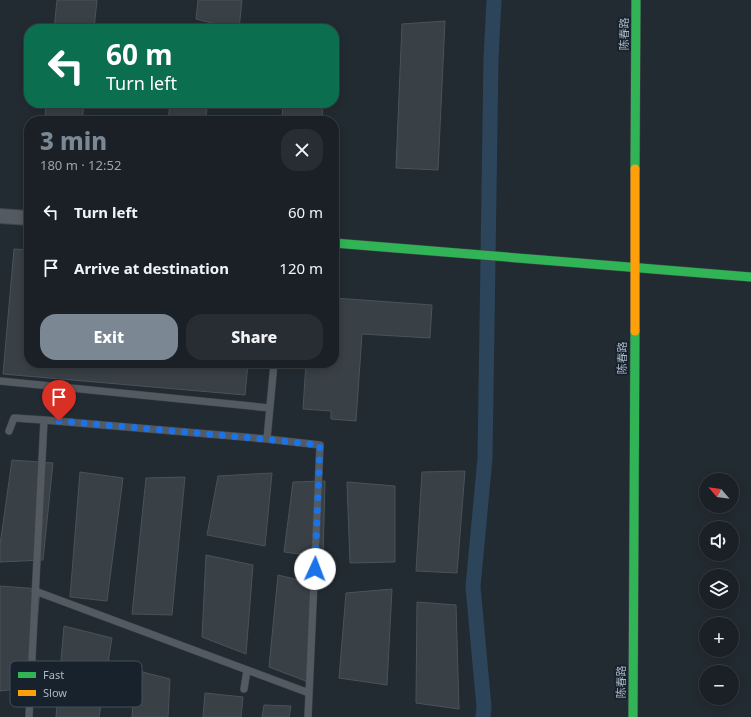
<!DOCTYPE html>
<meta charset="utf-8">
<style>
body{margin:0;font-family:"Noto Sans","Noto Sans SC",sans-serif;background:#272d32;color:#f1f3f6;height:100vh;display:flex;flex-direction:column;font-size:15px;white-space:nowrap}
*{box-sizing:border-box;margin:0}
p{font-size:13px;color:#9fa3a7}
.icon{flex:none;width:22px;height:22px;fill:none;stroke:currentColor;stroke-width:2;stroke-linecap:round;stroke-linejoin:round}
.map{position:relative;flex:1;overflow:hidden}
.drawer{position:absolute;left:24px;top:116px;width:315px;height:252px;display:flex;flex-direction:column;background:#1a2026;border-radius:16px;box-shadow:0 2px 10px #0003,0 0 0 1px #383e43}
.drawer>*{flex:none}
.banner{position:absolute;left:24px;top:24px;width:315px;height:84px;border-radius:16px;box-shadow:0 2px 10px #0003,0 0 0 1px #383e43;background:#0b6e4f;color:#fff;overflow:hidden}
.needle{width:26px;rotate:298deg}
.controls{position:absolute;left:699px;top:473px;display:grid;gap:8px}
.controls a{display:grid;place-items:center;width:40px;height:40px;border-radius:50%;background:#1a2026;box-shadow:0 2px 10px #0003,0 0 0 1px #383e43;font-size:20px}
.pin{position:absolute;display:grid;place-items:center;width:34px;height:34px;color:#fff;margin:-41px -17px;border-radius:50% 50% 50% 0;rotate:-45deg;box-shadow:0 0 4px #0007}
.pin .icon{rotate:45deg}
.me{position:absolute;width:44px;margin:-22px;rotate:2deg;stroke-linejoin:round;filter:drop-shadow(0 0 3px #0008)}
.turn{display:flex;align-items:center;gap:14px;height:84px;padding:0 16px;font-size:18px}
.turn .icon{width:52px;height:52px;stroke-width:2.5}
.turn b{display:block;font-size:28px;line-height:34px}
.round{display:grid;place-items:center;flex:none;width:42px;height:42px;border-radius:16px;background:#272d32}
.summary{display:flex;align-items:center;justify-content:space-between;height:68px;padding:0 16px}
h1{font-size:24px;font-weight:800;line-height:30px;color:#7b8792}
.cta{display:flex;gap:8px;margin-top:auto;padding:8px 16px}
.cta a{flex:1;height:46px;border-radius:16px;background:#7b8792;color:#fff;font-size:16px;font-weight:800;line-height:46px;text-align:center}
.cta a+a{background:#272d32;color:#f1f3f6}
ul{padding:0;list-style:none}
li{display:flex;align-items:center;gap:12px;height:56px;padding:0 16px}
li div{flex:1}
li b{display:block;font-size:15px}
li em{font-style:normal}
.map>svg:first-child{display:block}
.lines{fill:none;stroke-linecap:round;stroke-linejoin:round}
.canal{stroke:#2c455b;stroke-width:15}
.building{fill:#394046;stroke:#4a525a}
.lane-casing{stroke:#40454b;stroke-width:8}
.street-casing{stroke:#40454b;stroke-width:16}
.fast-casing{stroke:#40454b;stroke-width:10}
.slow-casing{stroke:#40454b;stroke-width:10}
.lane{stroke:#535a61;stroke-width:7}
.street{stroke:#535a61;stroke-width:14}
.fast{stroke:#30b455;stroke-width:9}
.slow{stroke:#ff9f0a;stroke-width:9}
.route{stroke:#1a73e8;stroke-width:7;stroke-dasharray:0 12.6}
.labels{text-anchor:middle;stroke-width:4;stroke-linejoin:round;paint-order:stroke}
.street-label{font-size:11px;fill:#abb8c6;stroke:#17222d}
.key{fill:#17222d;stroke:#434f5b;stroke-width:1}
.key-label{font-size:11px;fill:#abb8c6}
</style>
<div class="map">
<svg width="751" height="717" viewBox="0 0 751 717">
<rect width="100%" height="100%" fill="#232b32"/>
<g class="lines">
<!-- canal -->
<path class="canal" d="M 483,717 L 484,707 L 473,587 L 485,458 L 491,58 L 494,0"/>
</g>
<!-- building -->
<path class="building" d="M 57,0 L 97,0 L 94,29 L 54,29 Z
M 198,0 L 242,0 L 239,29 L 235,29 L 196,19 Z
M 445,21 L 438,170 L 396,168 L 402,24 Z
M 46,103 L 84,103 L 82,121 L 45,121 Z
M 170,103 L 208,103 L 205,121 L 168,121 Z
M 283,103 L 323,103 L 322,121 L 282,121 Z
M 14,249 L 29,250 L 29,363 L 248,363 L 245,395 L 3,374 Z
M 334,298 L 432,305 L 430,338 L 362,334 L 356,421 L 331,419 L 331,411 L 303,409 L 306,363 L 334,363 Z
M 12,460 L 53,463 L 43,560 L 0,562 L 0,545 Z
M 465,471 L 457,573 L 416,571 L 422,472 Z
M 80,472 L 123,478 L 107,601 L 70,597 Z
M 272,473 L 265,546 L 207,535 L 218,476 Z
M 185,477 L 172,615 L 132,614 L 146,478 Z
M 325,481 L 323,557 L 284,552 L 293,482 Z
M 347,482 L 395,486 L 395,562 L 350,563 Z
M 206,555 L 253,565 L 246,654 L 202,637 Z
M 278,575 L 315,584 L 311,683 L 269,667 Z
M 0,586 L 40,589 L 31,687 L 0,691 Z
M 392,589 L 387,685 L 339,678 L 346,593 Z
M 417,602 L 456,605 L 459,709 L 416,703 Z
M 64,626 L 112,638 L 99,717 L 56,717 Z
M 135,670 L 170,679 L 168,717 L 132,717 Z
M 205,693 L 243,697 L 241,717 L 203,717 Z
M 264,705 L 291,706 L 289,717 L 262,717 Z"/>
<g class="lines">
<!-- lane casing -->
<g class="lane-casing">
<path id="lane" d="M 0,381 L 270,408
M 9,431 L 14,418 L 44,420
M 267,439 L 320,445 L 308,717
M 35,591 L 309,693
M 244,689 L 247,670
M 29,717 L 44,420 L 267,439 L 274,363"/>
</g>
<!-- street casing -->
<g class="street-casing">
<path id="street" d="M 0,216 L 29,218"/>
</g>
<!-- fast casing -->
<g class="fast-casing">
<path id="fast" d="M 635,169 L 636,0
M 334,243 L 751,277
M 633,717 L 635,331"/>
</g>
<!-- slow casing -->
<g class="slow-casing">
<path id="slow" d="M 635,331 L 635,169"/>
</g>
<!-- lane -->
<use href="#lane" class="lane"/>
<!-- street -->
<use href="#street" class="street"/>
<!-- fast -->
<use href="#fast" class="fast"/>
<!-- slow -->
<use href="#slow" class="slow"/>
</g>
<g class="lines">
<!-- route -->
<path class="route" d="M 59,421 L 253,438 L 320,445 L 315,569"/>
</g>
<g class="labels">
<!-- street labels -->
<g class="street-label">
<text transform="translate(624 34) rotate(-90)" y="4">陈春路</text>
<text transform="translate(622 358) rotate(-90)" y="4">陈春路</text>
<text transform="translate(621 682) rotate(-90)" y="4">陈春路</text>
</g>
</g>
<!-- legend -->
<rect x="10" y="661" width="132" height="46" rx="6" class="key"/>
<rect x="18" y="672" width="18" height="6" fill="#30b455"/>
<rect x="18" y="690" width="18" height="6" fill="#ff9f0a"/>
<g class="key-label">
<text x="43" y="679">Fast</text>
<text x="43" y="697">Slow</text>
</g>
</svg>
<div class="controls">
<a><svg class="needle" viewBox="-14 -14 28 28"><path d="M0-13l5 13h-10z" fill="#e53935"/><path d="M0 13l5-13h-10z" fill="#9fa3a7"/></svg></a>
<a><svg class="icon" aria-label="sound" viewBox="0 0 24 24"><path d="M4 9h4l5-4v14l-5-4H4zM17 9q2 3 0 6"/></svg></a>
<a><svg class="icon" aria-label="layers" viewBox="0 0 24 24"><path d="M12 4l9 5-9 5-9-5zM3 14l9 5 9-5"/></svg></a>
<a>+</a>
<a>−</a>
</div>
<div class="pin" style="left:59px;top:421px;background:#d93025"><svg class="icon" aria-label="arrive" viewBox="0 0 24 24"><path d="M6 21V4h12l-3 4 3 4H6"/></svg></div>
<svg class="me" style="left:315px;top:569px" viewBox="-20 -20 40 40"><circle r="19" fill="#fff"/><path d="M0-13L10 11 0 6-10 11z" fill="#1a73e8"/></svg>
<div class="banner">
<div class="turn"><svg class="icon" aria-label="left" viewBox="0 0 24 24"><path d="M17 20v-9H6M10 6l-5 5 5 5"/></svg><div><b>60 m</b>Turn left</div></div>
</div>
<section class="drawer">
<div class="summary"><div><h1>3 min</h1><p>180 m · 12:52</p></div><a class="round"><svg class="icon" aria-label="close" viewBox="0 0 24 24"><path d="M6 6l12 12M18 6L6 18"/></svg></a></div>
<ul>
<li><svg class="icon" aria-label="left" viewBox="0 0 24 24"><path d="M17 20v-9H6M10 6l-5 5 5 5"/></svg><div><b>Turn left</b></div><em>60 m</em></li>
<li><svg class="icon" aria-label="arrive" viewBox="0 0 24 24"><path d="M6 21V4h12l-3 4 3 4H6"/></svg><div><b>Arrive at destination</b></div><em>120 m</em></li>
</ul>
<div class="cta"><a>Exit</a><a>Share</a></div>
</section>
</div>
